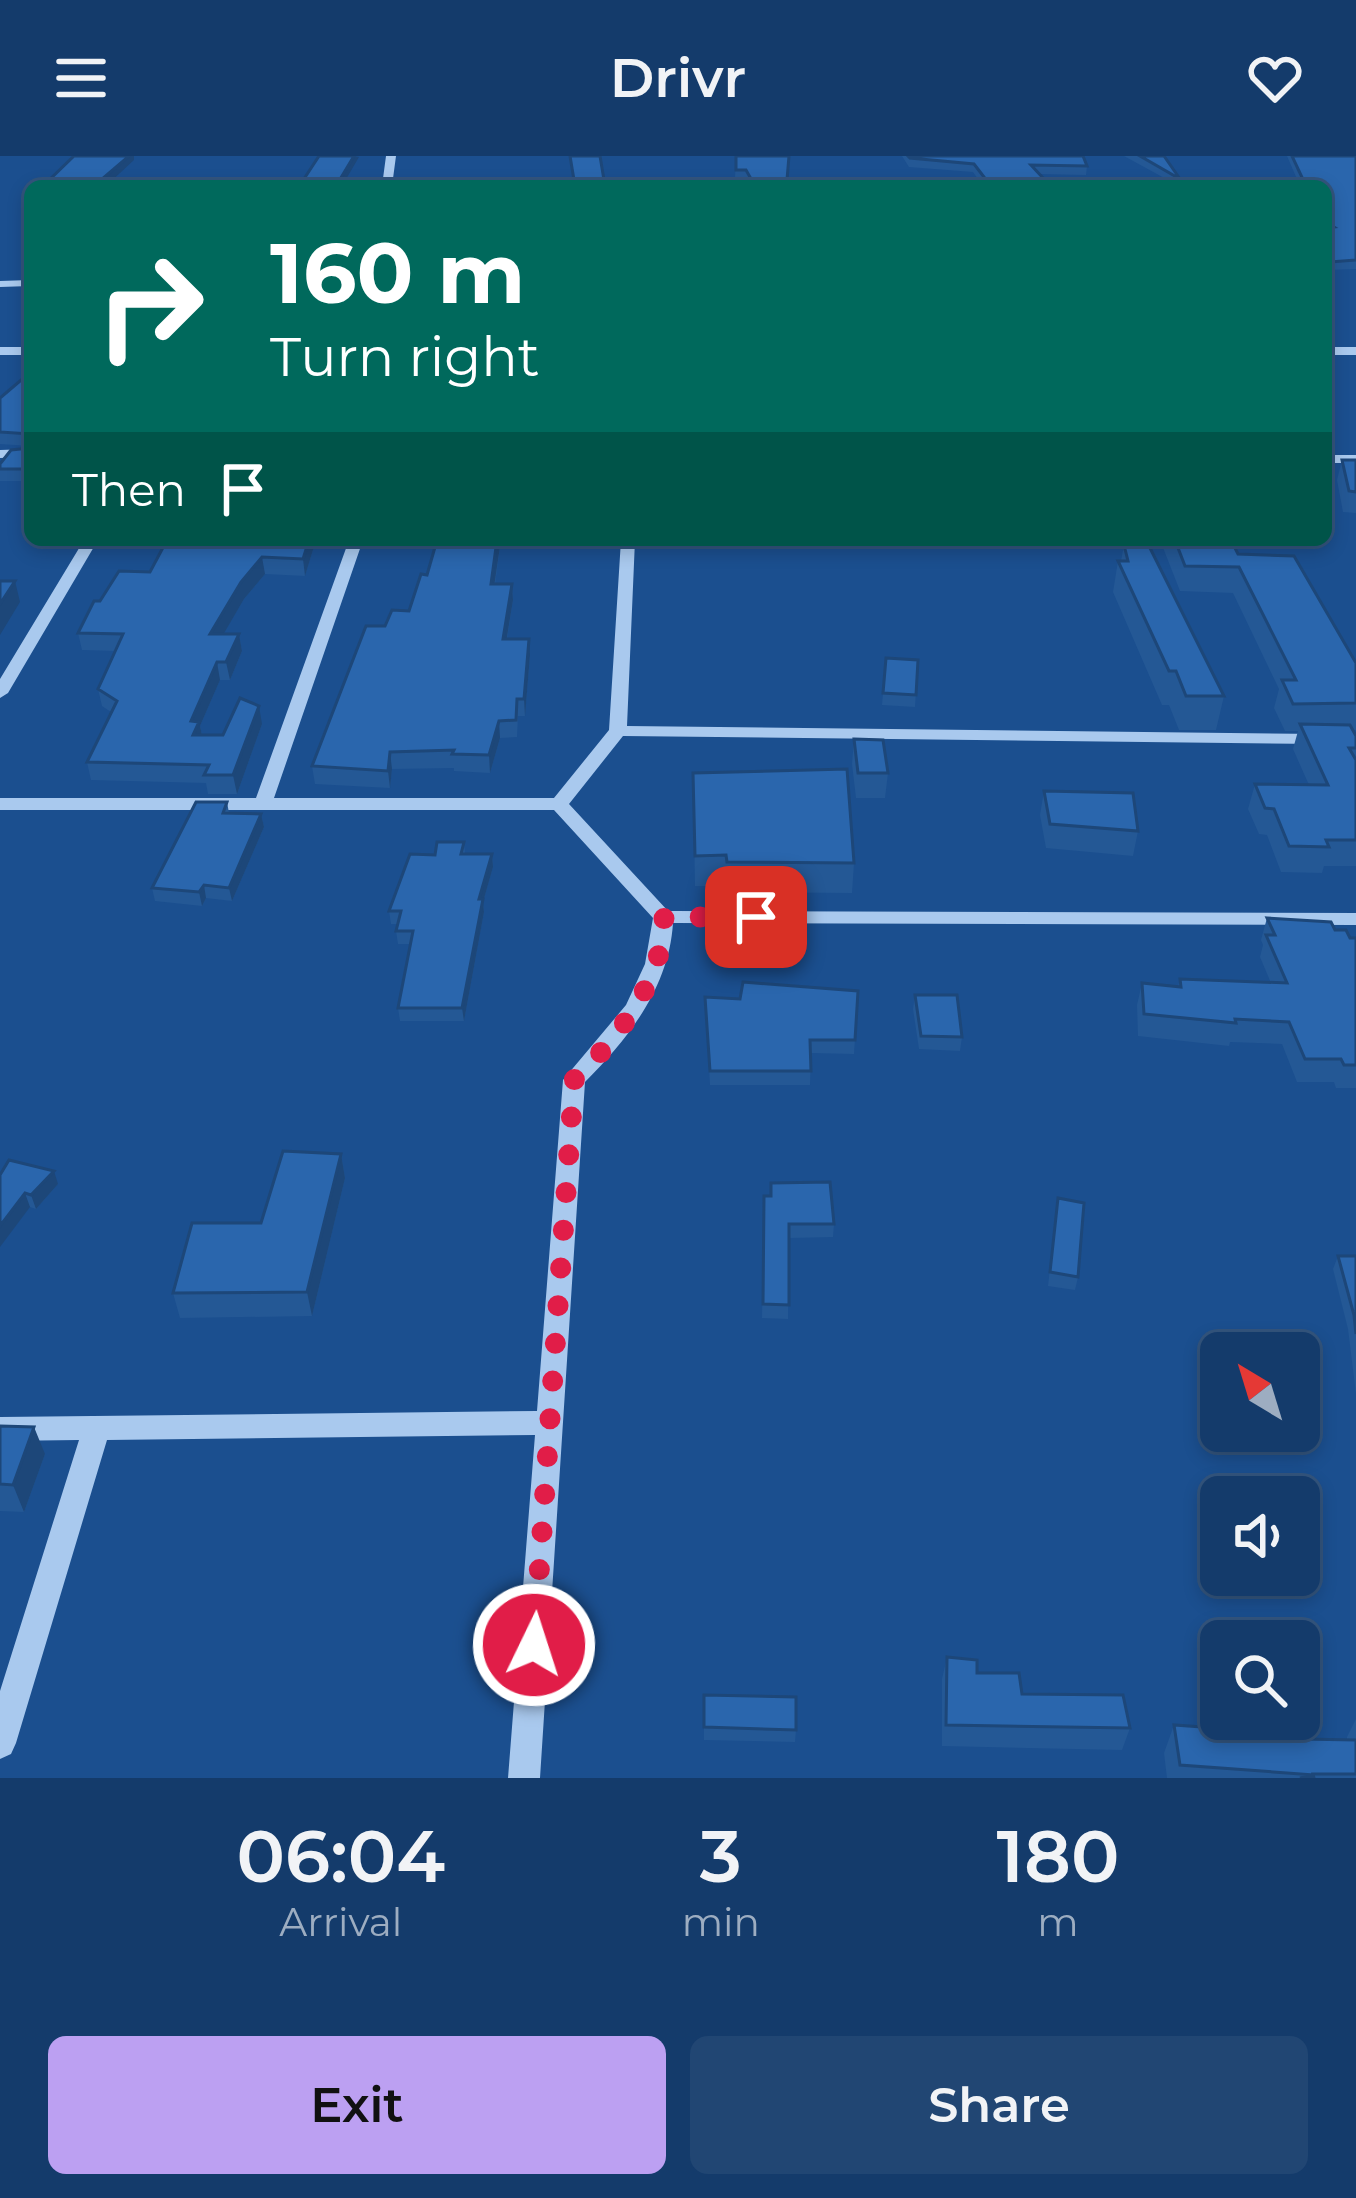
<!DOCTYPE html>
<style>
body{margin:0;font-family:Montserrat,sans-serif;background:#214673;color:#f1f3f6;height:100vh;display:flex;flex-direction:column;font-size:45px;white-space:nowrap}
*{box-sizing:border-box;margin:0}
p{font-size:39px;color:#9dadc1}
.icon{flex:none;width:66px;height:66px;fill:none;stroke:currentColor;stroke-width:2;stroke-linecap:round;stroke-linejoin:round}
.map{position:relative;height:1622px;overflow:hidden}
.details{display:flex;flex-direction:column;background:#143b6b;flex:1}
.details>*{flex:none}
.top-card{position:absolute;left:24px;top:24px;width:1308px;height:366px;border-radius:18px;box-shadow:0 6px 18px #0003,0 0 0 3px #33557e;background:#00695c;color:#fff;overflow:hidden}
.needle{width:78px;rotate:322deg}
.buttons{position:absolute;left:1200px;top:1176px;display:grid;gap:24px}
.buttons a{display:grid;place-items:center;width:120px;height:120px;border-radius:18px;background:#143b6b;box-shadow:0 6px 18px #0003,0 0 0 3px #33557e;font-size:60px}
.pin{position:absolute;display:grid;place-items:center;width:102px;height:102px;color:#fff;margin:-51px;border-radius:24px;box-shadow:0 6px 18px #0006}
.me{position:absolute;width:132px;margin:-66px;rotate:4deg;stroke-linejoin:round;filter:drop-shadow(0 0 9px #0008)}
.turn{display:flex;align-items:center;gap:42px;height:252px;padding:0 48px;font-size:54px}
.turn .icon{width:156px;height:156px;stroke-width:2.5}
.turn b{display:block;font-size:84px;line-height:102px}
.then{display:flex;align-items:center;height:114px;padding:0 48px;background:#0003;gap:24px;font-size:45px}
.eta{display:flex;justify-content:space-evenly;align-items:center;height:204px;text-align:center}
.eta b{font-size:72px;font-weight:600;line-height:84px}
.button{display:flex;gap:24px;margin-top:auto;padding:24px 48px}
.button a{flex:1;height:138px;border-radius:18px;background:#bca0f2;color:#111;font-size:48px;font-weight:600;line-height:138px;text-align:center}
.button a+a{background:#214673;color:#f1f3f6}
header{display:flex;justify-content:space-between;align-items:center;height:156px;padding:0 48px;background:#143b6b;font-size:54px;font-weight:600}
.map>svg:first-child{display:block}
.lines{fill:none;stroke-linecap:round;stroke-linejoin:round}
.minor{fill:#a9c9ee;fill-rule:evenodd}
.wall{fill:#245895}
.shaded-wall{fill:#1d4779}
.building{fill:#2a66ad;stroke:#1d4779;stroke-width:3}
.route{stroke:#e11d48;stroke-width:21;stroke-dasharray:0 37.8}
</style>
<header><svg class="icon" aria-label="menu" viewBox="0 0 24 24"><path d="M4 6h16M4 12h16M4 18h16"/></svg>Drivr<svg class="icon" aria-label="heart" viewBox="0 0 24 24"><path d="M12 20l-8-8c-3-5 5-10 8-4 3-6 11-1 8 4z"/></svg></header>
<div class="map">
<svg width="1356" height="1622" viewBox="0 0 1356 1622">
<rect width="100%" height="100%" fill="#1b4f8f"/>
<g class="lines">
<!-- minor -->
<path class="minor" d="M 386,0 L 396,0 L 392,30 L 382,30 Z
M 30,124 L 30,130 L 0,131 L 0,125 Z
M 0,191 L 30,191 L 30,199 L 0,199 Z
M 1326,191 L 1356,191 L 1356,199 L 1326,199 Z
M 30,293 L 30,301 L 0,302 L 0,294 Z
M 1326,299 L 1356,299 L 1356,307 L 1326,307 Z
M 84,384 L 98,384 L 8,537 L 0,542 L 0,523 Z
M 349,384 L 363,384 L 274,642 L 554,642 L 609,574 L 621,384 L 635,384 L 627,570 L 1320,578 L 1329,583 L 1320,588 L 623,580 L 569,648 L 668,755 L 1356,757 L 1356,769 L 673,767 C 669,831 629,882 585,926 L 540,1622 L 508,1622 L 535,1279 L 107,1284 L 16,1587 L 11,1598 L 0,1603 L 0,1535 L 79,1284 L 0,1285 L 0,1261 L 537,1255 L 563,924 L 626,849 L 645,808 L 653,762 L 554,654 L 0,654 L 0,642 L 256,642 Z"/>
</g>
<!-- wall -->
<path class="wall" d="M 736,0 L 787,24 L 831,30 L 750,30 L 746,22 L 735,22 Z
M 902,0 L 1083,0 L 1087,10 L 1086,19 L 1039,18 L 1044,23 L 1043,30 L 983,30 L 973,16 L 909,11 Z
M 1124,0 L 1164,0 L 1180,23 L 1179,30 Z
M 1287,0 L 1356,0 L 1356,113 L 1326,114 L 1326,30 L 1300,30 Z
M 30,219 L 30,290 L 0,288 L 0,242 Z
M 30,292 L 30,325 L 0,325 L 0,308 Z
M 1342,304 L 1356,304 L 1356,357 L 1343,356 L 1337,324 Z
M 167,384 L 316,384 L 305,420 L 265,418 L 244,443 L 223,478 L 239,478 L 242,495 L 230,524 L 220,524 L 200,570 L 202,579 L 223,579 L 262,568 L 237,638 L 208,638 L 206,627 L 91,624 L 87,606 L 111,556 L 102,550 L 98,533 L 116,495 L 82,494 L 78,477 L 100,445 L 150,416 Z
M 437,384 L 501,384 L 495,428 L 512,428 L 513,444 L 507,483 L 529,483 L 530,499 L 525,560 L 518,560 L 517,581 L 500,582 L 490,617 L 454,615 L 454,612 L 392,613 L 390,632 L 315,628 L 312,610 L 385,470 L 409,455 L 427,419 Z
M 1160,384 L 1231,384 L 1238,398 L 1356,507 L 1356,574 L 1353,574 L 1356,580 L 1356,710 L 1324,710 L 1322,717 L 1281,716 L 1267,679 L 1259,678 L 1248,653 L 1255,628 L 1309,629 L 1293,593 L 1298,575 L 1285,575 L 1274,552 L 1279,533 L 1233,437 L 1180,435 Z
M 1124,389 L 1224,540 L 1216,574 L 1179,574 L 1169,549 L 1162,549 L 1113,436 L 1118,405 L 1121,405 Z
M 886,502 L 918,504 L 915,551 L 882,549 Z
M 854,583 L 888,617 L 885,642 L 856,642 L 852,608 Z
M 693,617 L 854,707 L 852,737 L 726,736 L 726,730 L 695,730 Z
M 1044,635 L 1138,675 L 1133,700 L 1046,692 L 1040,659 Z
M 227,646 L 229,657 L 261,658 L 264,671 L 232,745 L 206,742 L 202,750 L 155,745 L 152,732 Z
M 464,686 L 465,698 L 492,698 L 493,711 L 483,746 L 484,756 L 464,865 L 400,865 L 398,852 L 411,788 L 398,788 L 396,775 L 398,768 L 391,768 L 389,755 L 435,699 Z
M 1267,762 L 1335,774 L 1350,782 L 1356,782 L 1356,932 L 1336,932 L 1334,926 L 1297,926 L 1282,888 L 1230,886 L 1229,890 L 1138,880 L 1137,849 L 1142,827 L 1178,831 L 1180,823 L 1271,827 L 1260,801 L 1263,789 L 1261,784 Z
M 858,835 L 854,898 L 811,897 L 810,929 L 710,929 L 705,841 L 740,843 Z
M 915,839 L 962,881 L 960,895 L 919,893 L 913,853 Z
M 341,998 L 345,1022 L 312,1160 L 180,1162 L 173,1137 L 261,1067 Z
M 0,1019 L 58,1028 L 36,1053 L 30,1051 Z
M 771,1027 L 834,1068 L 833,1081 L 789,1082 L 788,1163 L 762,1162 L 764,1040 L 770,1040 Z
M 1058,1042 L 1078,1121 L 1075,1134 L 1048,1130 Z
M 1338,1100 L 1356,1100 L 1356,1238 L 1348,1173 L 1333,1113 Z
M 0,1270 L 45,1298 L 24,1356 L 0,1355 Z
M 947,1501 L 1022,1538 L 1130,1572 L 1122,1594 L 942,1590 L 942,1523 Z
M 704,1539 L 796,1574 L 795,1586 L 704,1584 Z
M 1249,1563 L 1297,1563 L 1302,1583 L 1347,1584 L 1347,1581 L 1356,1563 L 1356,1622 L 1167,1622 L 1164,1597 L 1174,1569 L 1251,1575 Z"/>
<!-- shaded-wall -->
<path class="shaded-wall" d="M 129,0 L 134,0 L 134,4 L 106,30 L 94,30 Z
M 354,0 L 359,1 L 342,30 L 336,30 Z
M 309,384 L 316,384 L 305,420 L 303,403 Z
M 497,384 L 501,384 L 492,444 L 491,428 Z
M 262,401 L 265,418 L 244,443 L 213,496 L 210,478 L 241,426 Z
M 15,425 L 20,446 L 0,479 L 0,448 Z
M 512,428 L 513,444 L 504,499 L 503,483 Z
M 239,478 L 242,495 L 230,524 L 226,506 Z
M 529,483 L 530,499 L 525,560 L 524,543 Z
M 217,506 L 220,524 L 200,570 L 203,584 L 197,597 L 191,565 Z
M 259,550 L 262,568 L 237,638 L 233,619 Z
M 499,565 L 500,582 L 490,617 L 489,599 Z
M 390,596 L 392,613 L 390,632 L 388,615 Z
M 261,658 L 264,671 L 232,745 L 229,732 Z
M 492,698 L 493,711 L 483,746 L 484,756 L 464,865 L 462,852 L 479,743 Z
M 204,729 L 206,742 L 202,750 L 199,736 Z
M 341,998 L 345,1022 L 312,1160 L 307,1136 Z
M 54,1015 L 58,1028 L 36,1053 L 31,1039 Z
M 25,1037 L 30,1051 L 0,1091 L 0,1070 Z
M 34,1271 L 45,1298 L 24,1356 L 13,1329 Z"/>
<!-- building -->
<path class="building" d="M 74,0 L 129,0 L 94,30 L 43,30 Z
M 319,0 L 354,0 L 336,30 L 300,29 Z
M 570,0 L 600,0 L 605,30 L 575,30 Z
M 736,0 L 789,0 L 787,24 L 828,23 L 831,30 L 755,30 L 746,14 L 736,14 Z
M 908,0 L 1083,0 L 1087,10 L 1031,9 L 1044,23 L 987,25 L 974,8 L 910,2 Z
M 1140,0 L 1164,0 L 1180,23 Z
M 1292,0 L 1356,0 L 1356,104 L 1330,106 L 1326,103 L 1326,72 L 1334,71 L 1326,66 L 1326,30 L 1306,30 Z
M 27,219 L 30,219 L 30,278 L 0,276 L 0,242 Z
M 30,292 L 30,313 L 0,313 L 0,308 L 11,294 Z
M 1342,304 L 1356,304 L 1356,336 L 1349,335 Z
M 167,384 L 309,384 L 303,403 L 262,401 L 241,426 L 210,478 L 239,478 L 226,506 L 217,506 L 191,565 L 199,566 L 193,579 L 223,579 L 240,542 L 259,550 L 233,619 L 204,619 L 209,609 L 87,606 L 117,545 L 98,533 L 123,478 L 78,477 L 94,445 L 100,445 L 119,415 L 150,416 Z
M 437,384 L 497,384 L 491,428 L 512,428 L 503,483 L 529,483 L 524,543 L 517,543 L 516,564 L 499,565 L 489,599 L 452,598 L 454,594 L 390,596 L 388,615 L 312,610 L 366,470 L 385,470 L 392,454 L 409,455 L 421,418 L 427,419 Z
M 1175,384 L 1231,384 L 1238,398 L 1294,400 L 1356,507 L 1356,547 L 1293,548 L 1282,524 L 1296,524 L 1239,411 L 1185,410 Z
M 1124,389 L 1149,390 L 1224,540 L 1186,540 L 1176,515 L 1169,515 L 1118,405 L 1128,405 Z
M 0,425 L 15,425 L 0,448 Z
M 886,502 L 918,504 L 916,539 L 883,537 Z
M 1300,568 L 1350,569 L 1356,580 L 1356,592 L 1349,592 L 1356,604 L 1356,684 L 1326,684 L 1329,691 L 1289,690 L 1274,653 L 1265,652 L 1255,628 L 1328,629 Z
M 854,583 L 883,584 L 888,617 L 858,617 Z
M 847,613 L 854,707 L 727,706 L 726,699 L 695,700 L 693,617 Z
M 1044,635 L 1133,637 L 1138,675 L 1050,668 Z
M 196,646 L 227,646 L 223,657 L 261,658 L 229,732 L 204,729 L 199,736 L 152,732 Z
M 437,686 L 464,686 L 461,698 L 492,698 L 479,743 L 483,743 L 462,852 L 398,852 L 413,775 L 396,775 L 401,755 L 389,755 L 410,698 L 435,699 Z
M 1267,762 L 1331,766 L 1335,774 L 1346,774 L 1350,782 L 1356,782 L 1356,909 L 1344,909 L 1341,903 L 1305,903 L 1289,866 L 1235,863 L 1236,867 L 1144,858 L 1142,827 L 1181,831 L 1180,823 L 1287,827 L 1266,779 L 1275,779 Z
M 743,826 L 858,835 L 855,884 L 810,884 L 811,915 L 710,915 L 705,841 L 740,843 Z
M 915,839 L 957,839 L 962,881 L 921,880 Z
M 283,995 L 341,998 L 307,1136 L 173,1137 L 192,1067 L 261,1067 Z
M 9,1004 L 54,1015 L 31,1039 L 25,1037 L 0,1070 L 0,1019 Z
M 830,1026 L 834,1068 L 789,1068 L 789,1149 L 763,1148 L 764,1040 L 771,1040 L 771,1027 Z
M 1058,1042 L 1084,1047 L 1078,1121 L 1050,1116 Z
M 1338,1100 L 1356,1100 L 1356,1178 L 1354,1159 Z
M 0,1270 L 34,1271 L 13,1329 L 0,1328 Z
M 1246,1472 L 1273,1472 L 1277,1485 L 1249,1485 Z
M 947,1501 L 977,1504 L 977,1517 L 1019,1517 L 1022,1538 L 1123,1539 L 1130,1572 L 946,1569 Z
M 704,1539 L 796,1541 L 796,1574 L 704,1571 Z
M 1268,1563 L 1297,1563 L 1302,1583 L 1356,1584 L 1356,1618 L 1313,1618 L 1314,1622 L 1300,1622 L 1314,1619 L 1180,1609 L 1174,1569 L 1271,1576 Z"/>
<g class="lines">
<!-- route -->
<path class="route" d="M 534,1489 L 574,924 C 618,882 664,824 664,761 L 756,761"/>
</g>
</svg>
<div class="buttons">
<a><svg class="needle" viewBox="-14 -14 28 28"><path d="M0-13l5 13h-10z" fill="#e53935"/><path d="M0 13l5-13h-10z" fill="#9dadc1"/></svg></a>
<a><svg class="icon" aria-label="sound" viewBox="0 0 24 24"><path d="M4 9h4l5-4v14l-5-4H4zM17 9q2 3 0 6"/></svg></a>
<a><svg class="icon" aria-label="search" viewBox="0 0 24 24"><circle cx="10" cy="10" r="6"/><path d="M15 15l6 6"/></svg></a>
</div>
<div class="pin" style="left:756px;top:761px;background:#d93025"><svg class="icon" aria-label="arrive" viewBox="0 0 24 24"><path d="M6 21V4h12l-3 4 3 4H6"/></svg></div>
<svg class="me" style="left:534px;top:1489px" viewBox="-20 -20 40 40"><circle r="17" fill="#e11d48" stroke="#fff" stroke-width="3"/><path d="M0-11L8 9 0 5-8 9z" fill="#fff"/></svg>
<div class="top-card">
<div class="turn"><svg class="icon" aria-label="right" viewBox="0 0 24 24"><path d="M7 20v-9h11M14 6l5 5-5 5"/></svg><div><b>160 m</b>Turn right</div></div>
<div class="then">Then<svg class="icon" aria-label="arrive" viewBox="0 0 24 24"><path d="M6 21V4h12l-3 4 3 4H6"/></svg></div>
</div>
</div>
<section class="details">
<div class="eta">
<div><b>06:04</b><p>Arrival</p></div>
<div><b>3</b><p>min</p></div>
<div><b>180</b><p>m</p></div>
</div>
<div class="button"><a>Exit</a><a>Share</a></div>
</section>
